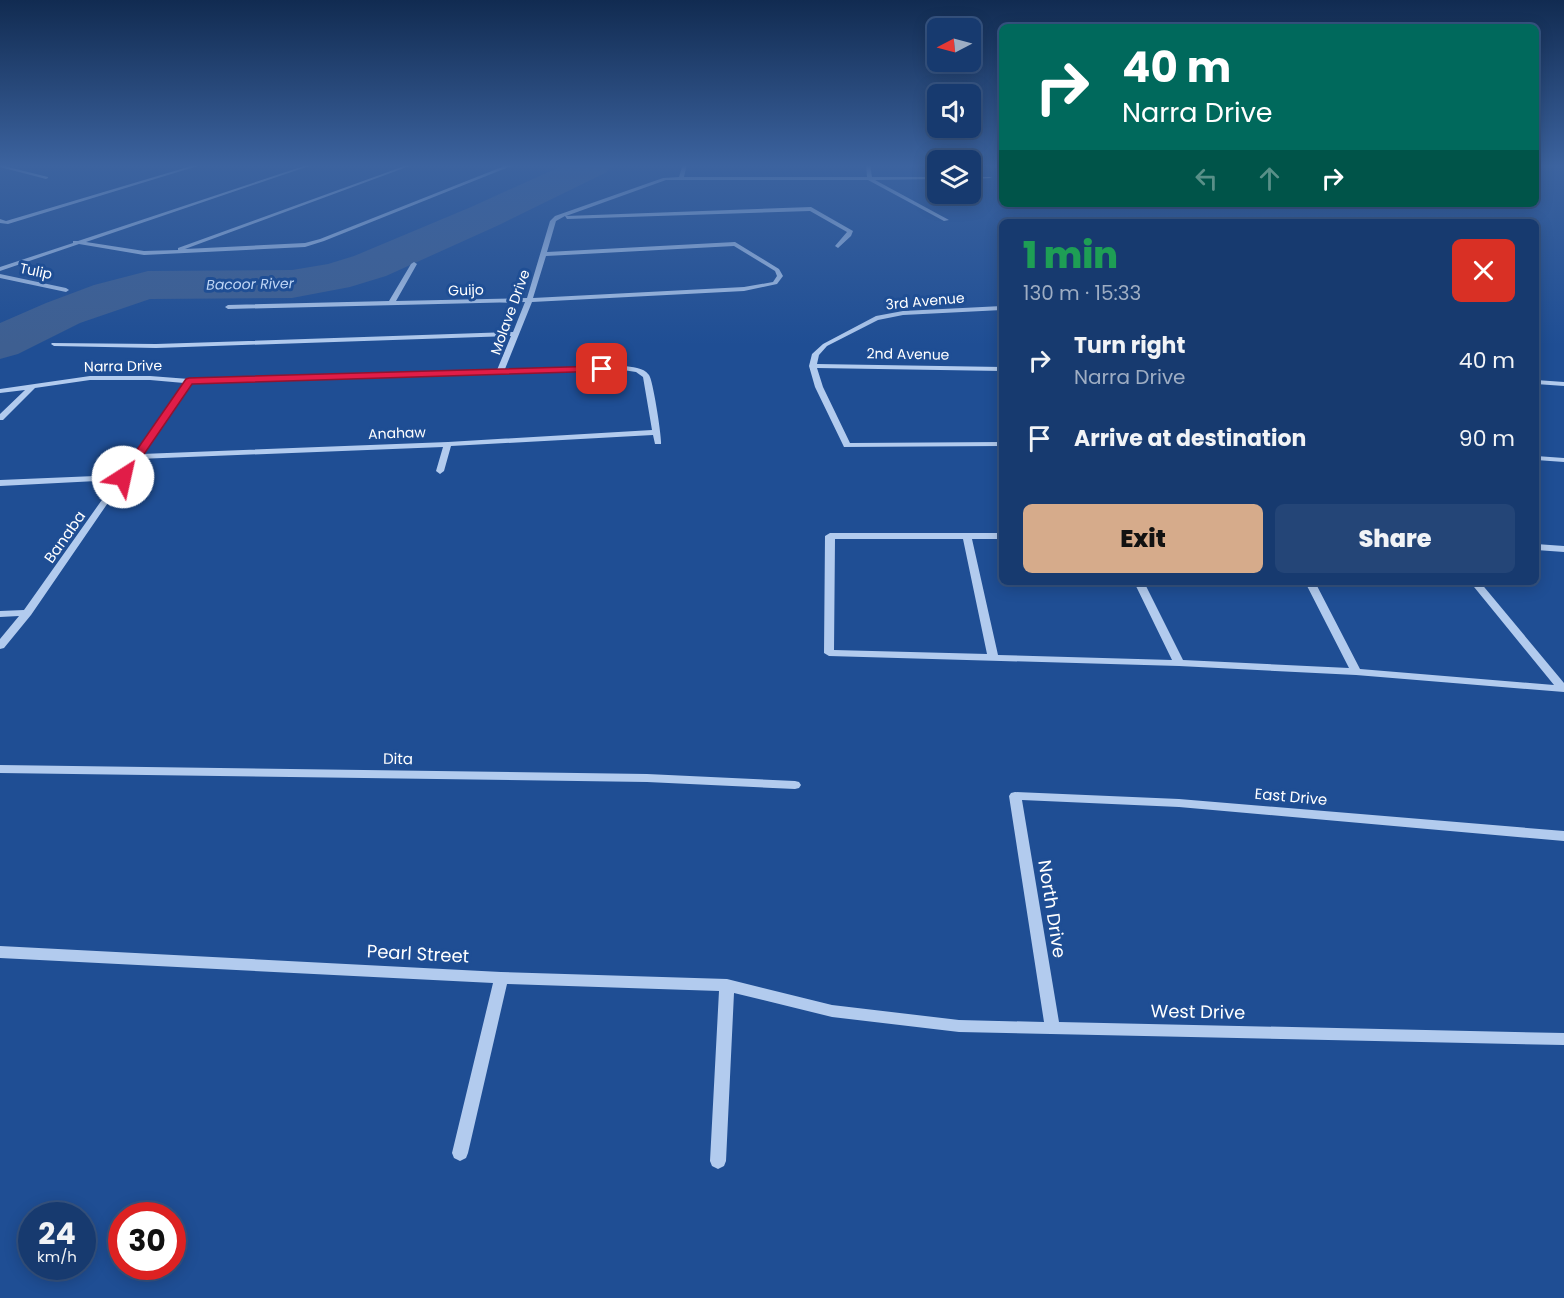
<!DOCTYPE html>
<meta charset="utf-8">
<style>
body{margin:0;font-family:Poppins,sans-serif;background:#244577;color:#f1f3f6;height:100vh;display:flex;flex-direction:column;font-size:22px;white-space:nowrap}
*{box-sizing:border-box;margin:0}
p{font-size:20px;color:#9eadc3}
.icon{flex:none;width:33px;height:33px;fill:none;stroke:currentColor;stroke-width:2;stroke-linecap:round;stroke-linejoin:round}
.map{position:relative;flex:1;overflow:hidden}
.panel{position:absolute;left:999px;top:219px;width:540px;height:366px;display:flex;flex-direction:column;background:#173a6f;border-radius:9px;box-shadow:0 3px 15px #0003,0 0 0 2px #365482}
.panel>*{flex:none}
.top-card{position:absolute;left:999px;top:24px;width:540px;height:183px;border-radius:9px;box-shadow:0 3px 15px #0003,0 0 0 2px #365482;background:#00695c;color:#fff;overflow:hidden}
.needle{width:39px;rotate:264deg}
.fabs{position:absolute;left:927px;top:18px;display:grid;gap:12px}
.fabs a{display:grid;place-items:center;width:54px;height:54px;border-radius:9px;background:#173a6f;box-shadow:0 3px 15px #0003,0 0 0 2px #365482;font-size:30px}
.speed{position:absolute;left:18px;top:1202px;display:flex;gap:12px;font-size:30px;font-weight:700;text-align:center}
.speed>*{display:grid;place-content:center;width:78px;height:78px;border-radius:50%;background:#173a6f;box-shadow:0 3px 15px #0003,0 0 0 2px #365482;line-height:1}
.speed small{font-size:15px;font-weight:400}
.speed .limit{border:9px solid #d22;background:#fff;color:#111}
.pin{position:absolute;display:grid;place-items:center;width:51px;height:51px;color:#fff;margin:-26px;border-radius:12px;box-shadow:0 3px 9px #0006}
.me{position:absolute;width:66px;margin:-33px;rotate:35deg;stroke-linejoin:round;filter:drop-shadow(0 0 4px #0008)}
.turn{display:flex;align-items:center;gap:21px;height:126px;padding:0 24px;font-size:27px}
.turn .icon{width:78px;height:78px;stroke-width:2.5}
.turn b{display:block;font-size:42px;line-height:51px}
.lanes{display:flex;align-items:center;height:57px;padding:0 24px;background:#0003;justify-content:center;gap:30px;direction:ltr}
.lanes .off{opacity:.35}
.round{display:grid;place-items:center;flex:none;width:63px;height:63px;border-radius:9px;background:#244577}
.overview{display:flex;align-items:center;justify-content:space-between;height:102px;padding:0 24px}
h1{font-size:36px;font-weight:800;line-height:45px;color:#1e9e55}
.button{display:flex;gap:12px;margin-top:auto;padding:12px 24px}
.button a{flex:1;height:69px;border-radius:9px;background:#d6ab8b;color:#111;font-size:24px;font-weight:800;line-height:69px;text-align:center}
.button a+a{background:#244577;color:#f1f3f6}
ul{padding:0;list-style:none}
li{display:flex;align-items:center;gap:18px;height:78px;padding:0 24px}
li div{flex:1}
li b{display:block;font-size:22px}
li em{font-style:normal}
.map>svg:first-child{display:block}
.lines{fill:none;stroke-linecap:round;stroke-linejoin:round}
.river{fill:#3e5f91;fill-rule:evenodd}
.minor{fill:#b2cbee;fill-rule:evenodd}
.route{fill:#e11d48;stroke:#92132f;stroke-width:1.5}
.labels{text-anchor:middle;stroke-width:6;stroke-linejoin:round;paint-order:stroke}
.far-street-label{font-size:14px;fill:#fff;stroke:#1f4e94}
.far-water-label{font-size:14px;font-style:italic;fill:#bed5f5;stroke:#1f4e94}
.street-label{font-size:15px;fill:#fff;stroke:#1f4e94}
.near-street-label{font-size:18px;fill:#fff;stroke:#1f4e94}
</style>
<div class="map">
<svg width="1564" height="1298" viewBox="0 0 1564 1298">
<rect width="100%" height="100%" fill="#1f4e94"/>
<g class="lines">
<!-- river -->
<path class="river" d="M 566,164 L 612,164 L 607,172 L 499,225 L 386,276 L 350,287 L 292,298 L 150,299 L 80,323 L 18,354 L 0,359 L 0,323 L 46,303 L 94,285 L 148,271 L 292,270 L 328,264 L 354,256 L 471,207 Z"/>
<!-- minor -->
<path class="minor" d="M 198,164 L 204,164 L 8,224 L 0,223 L 0,219 L 6,221 Z
M 310,164 L 315,164 L 86,242 L 144,251 L 178,250 L 178,248 L 410,164 L 415,164 L 185,249 L 305,243 L 320,239 L 507,165 L 511,166 L 324,241 L 305,247 L 144,255 L 79,244 L 0,271 L 0,267 L 73,243 L 73,241 L 78,241 Z
M 683,164 L 687,164 L 684,177 L 867,177 L 866,164 L 870,164 L 872,177 L 938,177 L 938,179 L 875,180 L 949,220 L 944,221 L 868,180 L 666,180 L 566,216 L 811,207 L 853,231 L 851,236 L 838,248 L 835,246 L 847,232 L 810,211 L 567,219 L 565,216 L 556,221 L 547,252 L 735,242 L 779,269 L 783,276 L 777,284 L 744,291 L 532,302 L 505,369 L 623,366 C 632,367 643,367 649,375 C 653,380 662,438 661,444 L 655,444 L 653,435 L 451,446 L 444,471 L 440,474 L 436,471 L 443,447 L 138,459 L 31,615 L 4,648 L 0,649 L 0,639 L 19,616 L 0,617 L 0,611 L 24,610 L 116,480 L 0,486 L 0,480 L 119,475 L 184,383 L 150,380 L 90,380 L 35,388 L 3,420 L 0,420 L 0,414 L 25,390 L 0,393 L 0,389 L 90,376 L 150,376 L 189,379 L 497,370 L 511,336 L 156,348 L 54,346 L 51,344 L 52,343 L 156,344 L 513,332 L 525,302 L 228,309 L 225,307 L 228,305 L 389,301 L 411,264 L 414,262 L 417,264 L 396,301 L 527,298 L 550,221 L 555,216 L 663,178 L 679,177 ZM 734,246 L 775,271 L 777,276 L 773,282 L 744,287 L 533,298 L 546,256 ZM 623,370 L 636,372 L 643,377 L 652,430 L 448,442 L 142,454 L 191,383 Z
M 0,165 L 48,177 L 48,178 L 46,179 L 0,167 Z
M 970,177 L 990,177 L 992,178 L 970,179 Z
M 0,274 L 66,288 L 69,290 L 66,292 L 0,278 Z
M 1002,306 L 1002,310 L 903,315 L 878,320 L 827,346 L 819,355 L 817,364 L 1002,367 L 1002,371 L 817,368 L 823,387 L 850,443 L 1002,442 L 1002,446 L 844,447 L 815,387 L 809,366 L 812,354 L 823,344 L 876,316 L 903,311 Z
M 1536,380 L 1564,382 L 1564,386 L 1536,384 Z
M 1536,456 L 1564,458 L 1564,462 L 1536,460 Z
M 830,533 L 1002,533 L 1002,539 L 972,539 L 998,655 L 1172,660 L 1134,582 L 1144,582 L 1183,660 L 1349,668 L 1305,582 L 1315,582 L 1360,669 L 1554,685 L 1470,582 L 1480,582 L 1564,683 L 1564,692 L 1356,675 L 1179,666 L 829,656 L 824,653 L 825,536 ZM 835,539 L 963,539 L 987,654 L 834,650 Z
M 1536,544 L 1564,546 L 1564,552 L 1536,550 Z
M 0,765 L 647,774 L 795,781 L 799,782 L 801,785 L 799,788 L 795,789 L 647,782 L 0,773 Z
M 1015,792 L 1179,799 L 1564,831 L 1564,841 L 1179,807 L 1022,800 L 1059,1022 L 1564,1033 L 1564,1045 L 959,1032 L 832,1017 L 734,993 L 726,1161 L 724,1166 L 718,1169 L 712,1166 L 710,1161 L 719,991 L 507,984 L 468,1153 L 466,1158 L 460,1161 L 454,1158 L 452,1153 L 493,983 L 0,958 L 0,946 L 501,972 L 727,979 L 832,1005 L 959,1020 L 1044,1022 L 1009,796 L 1011,793 Z"/>
</g>
<!-- sky -->
<linearGradient id="sky" x2="0" y2="1"><stop stop-color="#112b51"/><stop offset="0.48" stop-color="#3c639f"/><stop offset="1" stop-color="#3c639f" stop-opacity="0"/></linearGradient>
<rect width="1564" height="345" fill="url(#sky)"/>
<!-- route -->
<path class="route" d="M 602,366 L 606,367 L 606,371 L 192,384 L 127,479 L 123,480 L 118,477 L 186,379 L 189,378 Z"/>
<g class="labels">
<!-- far-street labels -->
<g class="far-street-label">
<text transform="translate(36 271) rotate(12)" y="5">Tulip</text>
<text transform="translate(466 290) rotate(-2)" y="5">Guijo</text>
<text transform="translate(925 301) rotate(-5)" y="5">3rd Avenue</text>
<text transform="translate(510 312) rotate(-70)" y="5">Molave Drive</text>
<text transform="translate(908 354) rotate(1)" y="5">2nd Avenue</text>
<text transform="translate(123 366) rotate(-1)" y="5">Narra Drive</text>
<text transform="translate(397 433) rotate(-2)" y="5">Anahaw</text>
</g>
<!-- far-water labels -->
<g class="far-water-label">
<text transform="translate(250 284) rotate(-1)" y="5">Bacoor River</text>
</g>
<!-- street labels -->
<g class="street-label">
<text transform="translate(65 537) rotate(-55)" y="5">Banaba</text>
<text transform="translate(398 759) rotate(1)" y="5">Dita</text>
<text transform="translate(1291 797) rotate(5)" y="5">East Drive</text>
</g>
<!-- near-street labels -->
<g class="near-street-label">
<text transform="translate(1052 909) rotate(81)" y="6">North Drive</text>
<text transform="translate(418 954) rotate(3)" y="6">Pearl Street</text>
<text transform="translate(1198 1012) rotate(1)" y="6">West Drive</text>
</g>
</g>
</svg>
<div class="fabs">
<a><svg class="needle" viewBox="-14 -14 28 28"><path d="M0-13l5 13h-10z" fill="#e53935"/><path d="M0 13l5-13h-10z" fill="#9eadc3"/></svg></a>
<a><svg class="icon" aria-label="sound" viewBox="0 0 24 24"><path d="M4 9h4l5-4v14l-5-4H4zM17 9q2 3 0 6"/></svg></a>
<a><svg class="icon" aria-label="layers" viewBox="0 0 24 24"><path d="M12 4l9 5-9 5-9-5zM3 14l9 5 9-5"/></svg></a>
</div>
<div class="speed"><div>24<small>km/h</small></div><div class="limit">30</div></div>
<div class="pin" style="left:602px;top:369px;background:#d93025"><svg class="icon" aria-label="arrive" viewBox="0 0 24 24"><path d="M6 21V4h12l-3 4 3 4H6"/></svg></div>
<svg class="me" style="left:123px;top:477px" viewBox="-20 -20 40 40"><circle r="19" fill="#fff"/><path d="M0-13L10 11 0 6-10 11z" fill="#e11d48"/></svg>
<div class="top-card">
<div class="turn"><svg class="icon" aria-label="right" viewBox="0 0 24 24"><path d="M7 20v-9h11M14 6l5 5-5 5"/></svg><div><b>40 m</b>Narra Drive</div></div>
<div class="lanes"><svg class="icon off" aria-label="left" viewBox="0 0 24 24"><path d="M17 20v-9H6M10 6l-5 5 5 5"/></svg><svg class="icon off" aria-label="ahead" viewBox="0 0 24 24"><path d="M12 20V5M6 11l6-6 6 6"/></svg><svg class="icon" aria-label="right" viewBox="0 0 24 24"><path d="M7 20v-9h11M14 6l5 5-5 5"/></svg></div>
</div>
<section class="panel">
<div class="overview"><div><h1>1 min</h1><p>130 m · 15:33</p></div><a class="round" style="background:#d93025;color:#fff"><svg class="icon" aria-label="close" viewBox="0 0 24 24"><path d="M6 6l12 12M18 6L6 18"/></svg></a></div>
<ul>
<li><svg class="icon" aria-label="right" viewBox="0 0 24 24"><path d="M7 20v-9h11M14 6l5 5-5 5"/></svg><div><b>Turn right</b><p>Narra Drive</p></div><em>40 m</em></li>
<li><svg class="icon" aria-label="arrive" viewBox="0 0 24 24"><path d="M6 21V4h12l-3 4 3 4H6"/></svg><div><b>Arrive at destination</b></div><em>90 m</em></li>
</ul>
<div class="button"><a>Exit</a><a>Share</a></div>
</section>
</div>
